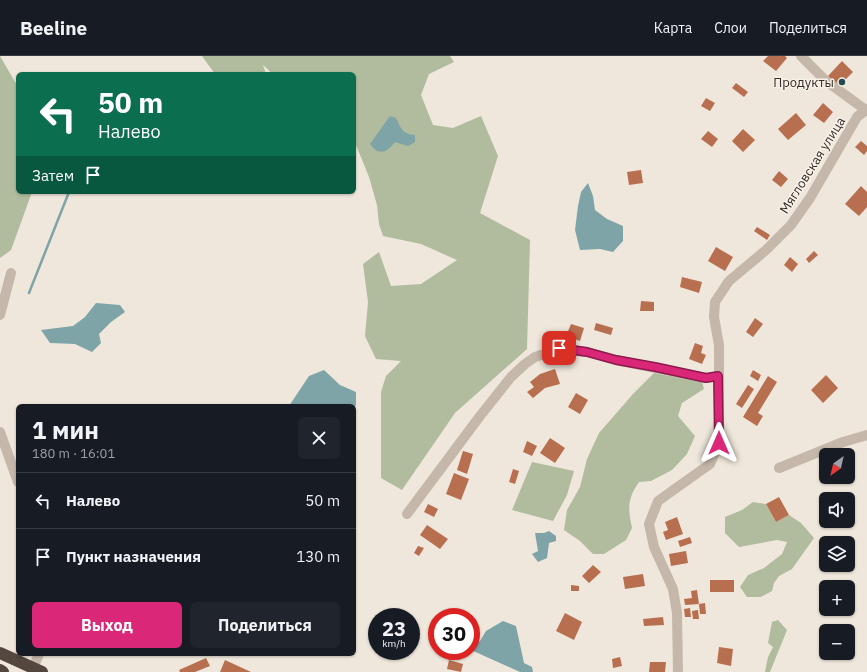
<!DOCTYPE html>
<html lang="ru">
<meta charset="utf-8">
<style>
body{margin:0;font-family:"IBM Plex Sans",sans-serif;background:#20242c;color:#f1f3f6;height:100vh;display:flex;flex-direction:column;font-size:15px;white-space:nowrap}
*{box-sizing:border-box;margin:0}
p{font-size:13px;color:#9ea1a6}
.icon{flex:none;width:22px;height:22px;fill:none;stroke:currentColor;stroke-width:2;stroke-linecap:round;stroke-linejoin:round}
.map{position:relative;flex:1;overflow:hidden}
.drawer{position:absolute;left:16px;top:348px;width:340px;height:252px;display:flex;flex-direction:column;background:#171b24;border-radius:6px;box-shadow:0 1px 3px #0004}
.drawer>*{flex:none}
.banner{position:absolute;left:16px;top:16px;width:340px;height:122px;border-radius:6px;box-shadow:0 1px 3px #0004;background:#0b6e4f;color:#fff;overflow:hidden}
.needle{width:26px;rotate:214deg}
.tools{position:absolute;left:819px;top:392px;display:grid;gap:8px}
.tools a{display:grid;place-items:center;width:36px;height:36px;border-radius:6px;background:#171b24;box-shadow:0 1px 3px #0004;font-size:20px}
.speed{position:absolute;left:368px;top:552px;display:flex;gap:8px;font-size:20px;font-weight:700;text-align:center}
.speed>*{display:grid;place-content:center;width:52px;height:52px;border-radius:50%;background:#171b24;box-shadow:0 1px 3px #0004;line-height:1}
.speed small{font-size:10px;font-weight:400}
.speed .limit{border:6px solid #d22;background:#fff;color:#111}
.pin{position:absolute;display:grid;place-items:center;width:34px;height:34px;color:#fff;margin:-17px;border-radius:8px;box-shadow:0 2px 6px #0006}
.me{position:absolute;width:44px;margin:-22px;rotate:0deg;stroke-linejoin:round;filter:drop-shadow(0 0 3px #0008)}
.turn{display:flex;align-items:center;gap:14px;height:84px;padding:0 16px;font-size:18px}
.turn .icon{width:52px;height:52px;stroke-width:2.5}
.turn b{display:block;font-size:28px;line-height:34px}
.then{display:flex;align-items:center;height:38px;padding:0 16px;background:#0003;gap:8px;font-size:15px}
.round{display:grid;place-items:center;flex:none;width:42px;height:42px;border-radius:6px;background:#20242c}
.summary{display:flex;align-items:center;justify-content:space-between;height:68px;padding:0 16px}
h1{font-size:24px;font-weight:700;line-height:30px}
.button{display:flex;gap:8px;margin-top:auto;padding:8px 16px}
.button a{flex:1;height:46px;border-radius:6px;background:#db2777;color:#fff;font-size:16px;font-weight:700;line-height:46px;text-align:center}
.button a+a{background:#20242c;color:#f1f3f6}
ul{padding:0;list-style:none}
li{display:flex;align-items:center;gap:12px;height:56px;padding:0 16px;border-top:1px solid #363941}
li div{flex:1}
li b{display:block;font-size:15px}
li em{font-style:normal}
header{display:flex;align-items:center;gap:24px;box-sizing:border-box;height:56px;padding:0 20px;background:#171b24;border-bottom:1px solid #363941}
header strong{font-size:19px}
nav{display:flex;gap:22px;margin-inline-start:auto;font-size:14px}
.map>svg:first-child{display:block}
.green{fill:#b0bc9d}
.water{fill:#7ea4a8}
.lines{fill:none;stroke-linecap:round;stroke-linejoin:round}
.stream{stroke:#7ea4a8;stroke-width:2.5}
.building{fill:#b86f50}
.minor{stroke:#c5b7a9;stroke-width:10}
.highway{stroke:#534740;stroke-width:12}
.route-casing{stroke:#8e194d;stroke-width:10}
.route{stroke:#db2777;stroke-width:7}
.poi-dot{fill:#224a50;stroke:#f7f1e7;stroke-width:1.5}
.labels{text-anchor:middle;stroke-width:3;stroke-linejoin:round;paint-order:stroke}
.poi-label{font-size:13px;fill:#332c28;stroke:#f7f1e7;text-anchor:end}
.street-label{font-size:13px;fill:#332c28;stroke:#f7f1e7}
</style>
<header>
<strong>Beeline</strong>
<nav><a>Карта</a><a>Слои</a><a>Поделиться</a></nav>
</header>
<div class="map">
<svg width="867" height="616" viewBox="0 0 867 616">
<rect width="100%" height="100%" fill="#efe7db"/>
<!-- green -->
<path class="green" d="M 0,0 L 18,31 L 18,136 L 32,136 L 11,194 L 0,202 Z
M 202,0 L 450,0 L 454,6 L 429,18 L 421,39 L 433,69 L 453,72 L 481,60 L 498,100 L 480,157 L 530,184 L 527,293 L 455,357 L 402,434 L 381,422 L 381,336 L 386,320 L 401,305 L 376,303 L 365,280 L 368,246 L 363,208 L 379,196 L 391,230 L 421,228 L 457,204 L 421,188 L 383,180 L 379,168 L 377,149 L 369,121 L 354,84 L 354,18 L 273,18 L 263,9 L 266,18 L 215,18 Z
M 654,317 L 702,326 L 704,333 L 682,347 L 678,360 L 695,380 L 687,398 L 672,414 L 651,425 L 639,426 C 627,443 628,453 632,472 L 626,484 L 604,498 L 593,498 L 580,485 L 564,474 L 567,454 L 580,431 L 587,403 L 599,377 L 633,338 Z
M 532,406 L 574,415 L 567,439 L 553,465 L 512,454 Z
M 753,446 L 766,448 L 776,466 L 789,459 L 801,467 L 814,482 L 792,513 L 779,520 L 774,527 L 772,535 L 761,541 L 747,541 L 740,531 L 748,519 L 764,512 L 782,498 L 787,486 L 777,484 L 739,491 L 725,477 L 725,461 L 742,454 Z
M 778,564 L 787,574 L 770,616 L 765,616 L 768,601 L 773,591 L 768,587 L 772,566 Z"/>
<!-- water -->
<path class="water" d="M 390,60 L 396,62 C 401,72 402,78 415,79 L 415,86 L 408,90 L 395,86 C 387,97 378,100 370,88 Z
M 588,127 L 593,140 L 595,154 L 607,163 L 623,170 L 623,185 L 613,196 L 600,193 L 580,194 L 575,174 L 578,150 L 581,136 Z
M 96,247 L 120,249 L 125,256 L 111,266 L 99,278 L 101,287 L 92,296 L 75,288 L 50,287 L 41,274 L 73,270 L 85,261 Z
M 324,314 L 340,329 L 356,336 L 356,349 L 354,352 L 354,350 L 289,350 L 309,320 Z
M 549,475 L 556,480 L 556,485 L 549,487 L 547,502 L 538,506 L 532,498 L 538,495 L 535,477 L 544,477 Z
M 503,565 L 516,570 L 524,607 L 532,611 L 533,616 L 520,616 L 471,594 L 471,587 L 480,585 L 486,575 Z"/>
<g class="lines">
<!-- stream -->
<path class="stream" d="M 29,237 L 69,136"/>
</g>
<!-- building -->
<path class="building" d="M 768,0 L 785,0 L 787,2 L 776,15 L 763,5 Z
M 842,5 L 853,16 L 838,31 L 828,20 Z
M 736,27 L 748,36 L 744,41 L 732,32 Z
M 706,42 L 715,47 L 710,55 L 701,50 Z
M 823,47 L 833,56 L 824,67 L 813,59 Z
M 796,57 L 806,69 L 788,84 L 778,73 Z
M 743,73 L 755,84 L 743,96 L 732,85 Z
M 708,75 L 718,83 L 712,91 L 701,83 Z
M 861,85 L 867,90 L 867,95 L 864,99 L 855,91 Z
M 641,114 L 643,127 L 629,129 L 627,116 Z
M 779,115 L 788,123 L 781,131 L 772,124 Z
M 861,130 L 867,136 L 867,151 L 859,160 L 845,148 Z
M 757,171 L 770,179 L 767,184 L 754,175 Z
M 716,191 L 733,201 L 725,215 L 708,205 Z
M 814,195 L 818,199 L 809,207 L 806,203 Z
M 790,201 L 798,208 L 792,216 L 784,209 Z
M 682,221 L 702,226 L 699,237 L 680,231 Z
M 641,245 L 654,246 L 654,255 L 640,255 Z
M 755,262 L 763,268 L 753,281 L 746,276 Z
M 596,267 L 613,272 L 611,279 L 594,274 Z
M 571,268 L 584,272 L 580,285 L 566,280 Z
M 695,287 L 703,290 L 701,297 L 706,299 L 702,308 L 689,303 Z
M 555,313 L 560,328 L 545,332 L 533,342 L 527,336 L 534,331 L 530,326 L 540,318 Z
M 753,314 L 761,319 L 758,325 L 750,320 Z
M 826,319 L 838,332 L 823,347 L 811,334 Z
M 768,320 L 777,326 L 758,357 L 763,360 L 757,370 L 743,361 Z
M 748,329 L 754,333 L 742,352 L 736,348 Z
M 576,337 L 588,344 L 580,358 L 568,351 Z
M 550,382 L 565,392 L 555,407 L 540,397 Z
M 527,385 L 537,390 L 532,400 L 523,396 Z
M 463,395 L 473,398 L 467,418 L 457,414 Z
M 513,413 L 519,415 L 515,428 L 509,426 Z
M 454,417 L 469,423 L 461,444 L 446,438 Z
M 779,441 L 789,459 L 776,466 L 766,448 Z
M 428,448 L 438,453 L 434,461 L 424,456 Z
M 677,461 L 683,478 L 666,484 L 663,476 L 668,474 L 665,466 Z
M 427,469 L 448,483 L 440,493 L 420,479 Z
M 690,481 L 692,487 L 680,491 L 678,485 Z
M 418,490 L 424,492 L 419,500 L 414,497 Z
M 686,495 L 688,507 L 671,510 L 669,498 Z
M 593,509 L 601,516 L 589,527 L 582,520 Z
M 643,518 L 645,530 L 625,533 L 623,521 Z
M 710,524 L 734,524 L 734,536 L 710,536 Z
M 571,529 L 579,530 L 579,535 L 571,535 Z
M 697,534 L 699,548 L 685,549 L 684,543 L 692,542 L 691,535 Z
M 705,547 L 706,558 L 700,558 L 699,548 Z
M 690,552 L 691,561 L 685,561 L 684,553 Z
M 698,554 L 699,563 L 693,563 L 692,555 Z
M 565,557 L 582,566 L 574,584 L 556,575 Z
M 663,561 L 664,569 L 644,570 L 643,563 Z
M 719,591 L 733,593 L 731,610 L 717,607 Z
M 620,601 L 622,610 L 613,612 L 612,603 Z
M 206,602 L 210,610 L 195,616 L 180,616 L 179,614 Z
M 225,604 L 251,616 L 220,616 Z
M 449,604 L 463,608 L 461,616 L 447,613 Z
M 650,606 L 666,606 L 665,616 L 649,616 Z"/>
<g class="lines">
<!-- minor -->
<path class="minor" d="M 801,0 L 826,25 L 867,55
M 0,259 L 11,217
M 0,376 L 18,426
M 779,412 L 843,386 L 867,379
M 407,458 L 480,360 L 511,321 L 525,308 L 535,301 L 559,293 L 587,296 L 616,304 L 706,322 L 718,320
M 33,612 L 39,598
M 678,616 L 677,557 L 673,533 L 654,491 L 649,468 L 658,445 L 710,408 L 719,387 L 719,289 L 714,261 L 715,246 L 729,225 L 766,194 L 791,169 L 810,142 L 857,61 L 867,53"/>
<!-- highway -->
<path class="highway" d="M 0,597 L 42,616
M 0,614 L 3,616"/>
</g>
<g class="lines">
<!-- route casing -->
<g class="route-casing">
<path id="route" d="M 559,292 L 587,296 L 616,304 L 655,311 L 706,322 L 718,320 L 719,387"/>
</g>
<!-- route -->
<use href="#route" class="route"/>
</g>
<!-- markers -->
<circle class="poi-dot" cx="842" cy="26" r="4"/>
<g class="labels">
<!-- poi labels -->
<g class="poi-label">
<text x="834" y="31">Продукты</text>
</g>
<!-- street labels -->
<g class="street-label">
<text transform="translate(812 109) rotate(-58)" y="5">Мягловская улица</text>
</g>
</g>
</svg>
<div class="tools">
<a><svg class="needle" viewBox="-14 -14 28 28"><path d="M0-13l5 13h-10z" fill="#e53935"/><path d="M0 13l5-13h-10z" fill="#9ea1a6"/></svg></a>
<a><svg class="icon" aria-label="sound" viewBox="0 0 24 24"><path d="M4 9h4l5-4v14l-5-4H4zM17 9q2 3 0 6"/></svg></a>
<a><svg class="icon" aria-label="layers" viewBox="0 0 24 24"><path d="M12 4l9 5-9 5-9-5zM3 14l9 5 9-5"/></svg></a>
<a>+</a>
<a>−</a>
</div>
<div class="speed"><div>23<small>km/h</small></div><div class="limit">30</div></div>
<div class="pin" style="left:559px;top:292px;background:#d93025"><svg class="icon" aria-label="arrive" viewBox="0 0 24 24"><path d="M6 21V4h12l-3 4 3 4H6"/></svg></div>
<svg class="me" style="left:719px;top:387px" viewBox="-20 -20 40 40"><path d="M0-17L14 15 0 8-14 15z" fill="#db2777" stroke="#fff" stroke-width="4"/></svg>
<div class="banner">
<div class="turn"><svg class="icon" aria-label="left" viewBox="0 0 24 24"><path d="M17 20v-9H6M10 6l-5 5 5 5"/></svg><div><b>50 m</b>Налево</div></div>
<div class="then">Затем<svg class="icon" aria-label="arrive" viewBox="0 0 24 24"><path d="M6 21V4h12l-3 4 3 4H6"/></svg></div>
</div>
<section class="drawer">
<div class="summary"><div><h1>1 мин</h1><p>180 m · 16:01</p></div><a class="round"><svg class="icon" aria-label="close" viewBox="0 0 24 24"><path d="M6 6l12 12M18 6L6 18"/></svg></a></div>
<ul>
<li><svg class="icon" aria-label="left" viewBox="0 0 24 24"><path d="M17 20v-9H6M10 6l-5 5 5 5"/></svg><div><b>Налево</b></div><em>50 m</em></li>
<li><svg class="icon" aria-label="arrive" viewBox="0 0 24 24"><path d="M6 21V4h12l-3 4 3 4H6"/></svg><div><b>Пункт назначения</b></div><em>130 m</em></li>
</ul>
<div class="button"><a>Выход</a><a>Поделиться</a></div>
</section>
</div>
